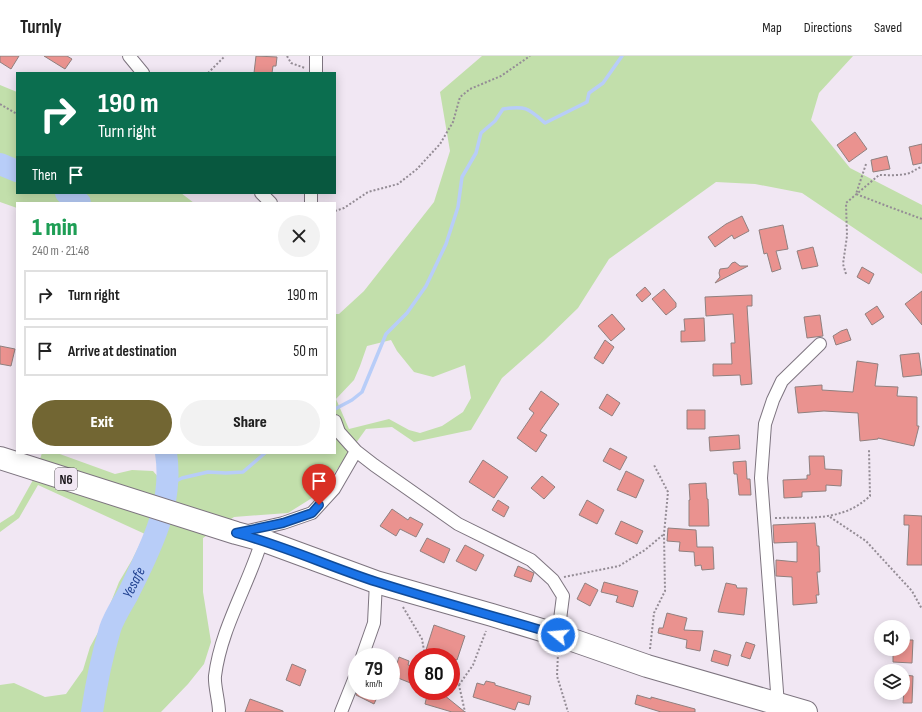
<!DOCTYPE html>
<meta charset="utf-8">
<style>
body{margin:0;font-family:"Sofia Sans Condensed",sans-serif;background:#f2f2f2;color:#222;height:100vh;display:flex;flex-direction:column;font-size:15px;white-space:nowrap}
*{box-sizing:border-box;margin:0}
p{font-size:13px;color:#767676}
.icon{flex:none;width:22px;height:22px;fill:none;stroke:currentColor;stroke-width:2;stroke-linecap:round;stroke-linejoin:round}
.map{position:relative;flex:1;overflow:hidden}
.side{position:absolute;left:16px;top:146px;width:320px;height:252px;display:flex;flex-direction:column;background:#fff;border-radius:0px;box-shadow:0 2px 10px #0003}
.side>*{flex:none}
.guide{position:absolute;left:16px;top:16px;width:320px;height:122px;border-radius:0px;box-shadow:0 2px 10px #0003;background:#0b6e4f;color:#fff;overflow:hidden}
.fabs{position:absolute;left:874px;top:564px;display:grid;gap:8px}
.fabs a{display:grid;place-items:center;width:36px;height:36px;border-radius:50%;background:#fff;box-shadow:0 2px 10px #0003;font-size:20px}
.speed{position:absolute;left:348px;top:592px;display:flex;gap:8px;font-size:20px;font-weight:700;text-align:center}
.speed>*{display:grid;place-content:center;width:52px;height:52px;border-radius:50%;background:#fff;box-shadow:0 2px 10px #0003;line-height:1}
.speed small{font-size:10px;font-weight:400}
.speed .limit{border:6px solid #d22;background:#fff;color:#111}
.pin{position:absolute;display:grid;place-items:center;width:34px;height:34px;color:#fff;margin:-41px -17px;border-radius:50% 50% 50% 0;rotate:-45deg;box-shadow:0 0 4px #0007}
.pin .icon{rotate:45deg}
.me{position:absolute;width:44px;margin:-22px;rotate:287deg;stroke-linejoin:round;filter:drop-shadow(0 0 3px #0008)}
.turn{display:flex;align-items:center;gap:14px;height:84px;padding:0 16px;font-size:18px}
.turn .icon{width:52px;height:52px;stroke-width:2.5}
.turn b{display:block;font-size:28px;line-height:34px}
.then{display:flex;align-items:center;height:38px;padding:0 16px;background:#0003;gap:8px;font-size:15px}
.round{display:grid;place-items:center;flex:none;width:42px;height:42px;border-radius:21px;background:#f2f2f2}
.summary{display:flex;align-items:center;justify-content:space-between;height:68px;padding:0 16px}
h1{font-size:24px;font-weight:800;line-height:30px;color:#1e9e55}
.primary-button{display:flex;gap:8px;margin-top:auto;padding:8px 16px}
.primary-button a{flex:1;height:46px;border-radius:24px;background:#726633;color:#fff;font-size:16px;font-weight:800;line-height:46px;text-align:center}
.primary-button a+a{background:#f2f2f2;color:#222}
ul{padding:0;list-style:none}
li{display:flex;align-items:center;gap:12px;height:50px;margin:0 8px 6px;padding:0 8px;border:2px solid #e0e0e0;border-radius:0px}
li div{flex:1}
li b{display:block;font-size:15px}
li em{font-style:normal}
header{display:flex;align-items:center;gap:24px;box-sizing:border-box;height:56px;padding:0 20px;background:#fff;border-bottom:1px solid #e0e0e0}
header strong{font-size:19px}
nav{display:flex;gap:22px;margin-inline-start:auto;font-size:14px}
.map>svg:first-child{display:block}
.green{fill:#c2dfab;fill-rule:evenodd}
.lines{fill:none;stroke-linecap:round;stroke-linejoin:round}
.stream{stroke:#b8cdf8;stroke-width:3.5}
.river{stroke:#b8cdf8;stroke-width:22}
.building{fill:#ea928f;stroke:#90807f}
.street-casing{stroke:#7d747f;stroke-width:14}
.highway-casing{stroke:#7d747f;stroke-width:24}
.path{stroke:#948c95;stroke-width:2;stroke-dasharray:2 2;stroke-linecap:butt}
.street{stroke:#fff;stroke-width:12}
.highway{stroke:#fff;stroke-width:22}
.route-casing{stroke:#114b97;stroke-width:10}
.route{stroke:#1a73e8;stroke-width:7}
.labels{text-anchor:middle;stroke-width:3.5;stroke-linejoin:round;paint-order:stroke}
.shield{fill:#f1e7f3;stroke:#575158;stroke-width:1}
.shield-label{font-size:13px;font-weight:bold;fill:#151115}
.water-label{font-size:15px;font-style:italic;fill:#204190;stroke:#f1e7f3}
</style>
<header>
<strong>Turnly</strong>
<nav><a>Map</a><a>Directions</a><a>Saved</a></nav>
</header>
<div class="map">
<svg width="922" height="656" viewBox="0 0 922 656">
<rect width="100%" height="100%" fill="#f1e7f3"/>
<!-- green -->
<path class="green" d="M 482,0 L 853,0 L 819,37 L 811,64 L 850,112 L 922,149 L 922,218 L 802,137 L 755,128 L 716,126 L 609,203 L 578,252 L 544,285 L 502,322 L 471,374 L 414,386 L 392,371 L 366,373 L 320,437 L 288,457 L 234,461 L 203,482 L 203,536 L 211,586 L 204,608 L 188,628 L 161,656 L 0,656 L 0,629 L 14,627 L 45,641 L 66,638 L 83,614 L 90,591 L 101,571 L 119,526 L 132,504 L 145,478 L 38,429 L 19,462 L 0,476 L 0,467 L 14,458 L 33,424 L 42,397 L 57,397 L 115,418 L 132,414 L 153,415 L 166,430 L 168,414 L 166,397 L 335,397 L 335,258 L 339,258 L 364,235 L 434,146 L 450,95 L 440,36 ZM 391,284 L 397,295 L 414,316 L 433,321 L 465,309 L 471,342 L 463,356 L 442,370 L 420,377 L 409,374 L 389,363 L 349,373 L 336,343 L 354,324 L 360,310 L 367,290 Z
M 0,29 L 17,36 L 17,137 L 181,137 L 194,147 L 17,147 L 17,152 L 0,146 Z"/>
<g class="lines">
<!-- stream -->
<path class="stream" d="M 335,353 L 352,344 L 362,336 L 386,278 L 407,257 L 426,230 L 446,188 L 458,151 L 462,121 L 476,97 L 481,77 L 495,65 L 503,53 C 526,49 529,53 545,67 L 587,46 L 589,37 L 603,27 L 622,0
M 166,430 L 182,422 L 208,416 L 226,417 L 243,416 L 265,397"/>
<!-- river -->
<g class="river">
<path d="M 0,108 L 17,115"/>
<path d="M 66,137 L 80,147"/>
<path id="s1" d="M 92,656 C 96,629 102,600 110,573 C 114,561 122,549 128,538 C 150,493 174,449 166,397"/>
</g>
</g>
<!-- building -->
<path class="building" d="M 0,0 L 19,0 L 11,13 L 0,6 Z
M 44,0 L 67,0 L 72,3 L 65,13 Z
M 256,0 L 277,1 L 276,10 L 273,10 L 272,17 L 254,17 Z
M 855,76 L 867,93 L 849,106 L 837,89 Z
M 922,88 L 922,107 L 913,109 L 909,91 Z
M 887,100 L 890,113 L 873,116 L 871,104 Z
M 742,160 L 749,175 L 734,183 L 732,179 L 715,191 L 708,181 L 726,168 Z
M 783,169 L 788,193 L 776,195 L 781,213 L 772,216 L 767,197 L 764,198 L 759,174 Z
M 813,191 L 818,210 L 802,213 L 797,195 Z
M 735,206 L 740,210 L 748,210 L 715,227 L 720,221 L 719,217 L 720,213 L 728,212 L 732,207 Z
M 862,211 L 874,218 L 869,228 L 857,221 Z
M 645,231 L 651,238 L 642,246 L 636,239 Z
M 664,233 L 676,247 L 676,251 L 666,259 L 652,243 Z
M 922,235 L 922,269 L 905,248 Z
M 752,239 L 752,250 L 747,250 L 752,328 L 741,329 L 740,319 L 713,320 L 713,308 L 732,308 L 731,287 L 735,287 L 733,258 L 706,260 L 705,241 Z
M 877,250 L 884,261 L 872,269 L 865,258 Z
M 612,258 L 625,273 L 611,285 L 598,270 Z
M 820,259 L 823,280 L 807,282 L 804,261 Z
M 704,262 L 705,285 L 681,286 L 681,275 L 685,275 L 684,263 Z
M 847,273 L 851,284 L 836,289 L 833,280 L 841,275 Z
M 605,284 L 614,291 L 603,308 L 594,302 Z
M 0,290 L 15,293 L 11,310 L 0,308 Z
M 919,297 L 922,319 L 903,321 L 900,299 Z
M 857,305 L 878,308 L 875,330 L 898,331 L 897,340 L 917,341 L 917,370 L 919,370 L 914,390 L 878,382 L 878,383 L 860,385 L 858,357 L 824,355 L 798,357 L 795,331 L 822,329 L 822,334 L 853,336 Z
M 541,335 L 559,348 L 540,375 L 547,379 L 536,396 L 517,382 L 534,357 L 529,353 Z
M 607,338 L 620,347 L 612,360 L 599,352 Z
M 687,354 L 705,354 L 705,373 L 687,373 Z
M 739,379 L 740,393 L 710,395 L 709,381 Z
M 610,392 L 627,401 L 620,414 L 603,405 Z
M 809,400 L 824,400 L 825,413 L 842,414 L 841,430 L 826,429 L 826,435 L 802,436 L 802,441 L 784,442 L 783,424 L 807,423 L 807,419 L 810,419 Z
M 483,404 L 508,421 L 494,442 L 469,426 Z
M 746,405 L 747,423 L 750,423 L 751,439 L 739,439 L 737,418 L 734,418 L 733,406 Z
M 626,415 L 644,424 L 636,442 L 617,434 Z
M 542,420 L 555,431 L 544,443 L 531,432 Z
M 706,427 L 707,443 L 708,443 L 709,470 L 689,470 L 689,444 L 690,444 L 689,428 Z
M 498,444 L 509,451 L 504,461 L 492,454 Z
M 587,444 L 604,454 L 597,468 L 579,459 Z
M 392,453 L 408,464 L 410,461 L 423,468 L 416,481 L 400,473 L 396,480 L 380,470 Z
M 904,459 L 922,460 L 922,509 L 907,509 L 909,469 L 904,469 Z
M 621,465 L 643,475 L 637,488 L 615,478 Z
M 815,467 L 817,490 L 819,490 L 820,516 L 817,516 L 819,539 L 816,539 L 817,547 L 793,549 L 792,521 L 776,520 L 776,504 L 797,506 L 797,486 L 774,487 L 773,469 Z
M 668,472 L 696,474 L 697,491 L 713,491 L 714,513 L 702,514 L 701,509 L 695,510 L 694,496 L 679,495 L 680,486 L 667,485 Z
M 427,482 L 450,493 L 444,507 L 420,495 Z
M 465,489 L 484,499 L 476,515 L 456,505 Z
M 518,510 L 534,517 L 531,526 L 514,520 Z
M 604,526 L 638,535 L 633,551 L 616,546 L 618,540 L 601,536 Z
M 585,527 L 598,534 L 590,550 L 577,543 Z
M 726,527 L 736,529 L 737,532 L 747,532 L 744,559 L 718,556 Z
M 667,557 L 687,562 L 684,574 L 703,575 L 700,595 L 686,592 L 687,584 L 658,577 L 659,572 L 663,572 Z
M 434,569 L 465,580 L 457,604 L 426,594 Z
M 903,584 L 913,584 L 912,607 L 893,606 L 893,593 L 903,593 Z
M 746,586 L 755,589 L 750,603 L 741,600 Z
M 714,594 L 731,599 L 728,610 L 711,605 Z
M 399,601 L 409,605 L 408,609 L 417,612 L 417,617 L 413,628 L 393,620 Z
M 292,608 L 306,614 L 300,630 L 286,624 Z
M 905,619 L 913,620 L 912,647 L 903,647 Z
M 486,625 L 495,627 L 495,629 L 531,640 L 529,649 L 518,646 L 515,654 L 473,641 L 477,627 L 484,629 Z
M 357,635 L 380,635 L 374,648 L 356,639 Z
M 428,635 L 439,635 L 465,656 L 452,656 L 425,648 Z
M 637,639 L 651,643 L 651,641 L 695,653 L 695,656 L 661,656 L 635,648 Z
M 250,643 L 283,655 L 283,656 L 245,656 Z"/>
<g class="lines">
<!-- street casing -->
<g class="street-casing">
<path id="street" d="M 129,0 L 143,17
M 316,17 L 316,0
M 261,137 L 271,147
M 311,137 L 311,147
M 335,365 L 339,376 L 356,395 L 374,409 L 458,468 L 531,504 L 553,524 L 563,540 L 558,579
M 244,476 L 283,467 L 312,457 L 334,433 L 356,395
M 362,601 L 374,567 L 376,526
M 778,649 L 761,422 L 765,368 L 773,344 L 782,325 L 820,288
M 219,656 C 219,645 214,629 215,620 C 221,572 248,530 262,484
M 341,656 L 357,616"/>
</g>
<!-- highway casing -->
<g class="highway-casing">
<path id="highway" d="M 0,402 L 236,477 L 262,484 L 376,526 L 492,559 L 558,579 L 647,610 L 806,656"/>
</g>
<!-- path -->
<path class="path" d="M 287,0 L 291,7 L 305,12
M 208,17 L 225,0
M 0,48 L 17,58
M 866,108 L 856,138 L 887,150 L 922,163
M 335,155 L 344,152 L 368,136 L 398,128 L 417,113 L 440,88 L 453,66 L 460,41 L 470,33 L 501,20 L 530,0
M 846,218 L 843,208 L 847,180 L 846,147 L 879,119 C 889,119 900,120 910,117 C 914,115 917,112 922,111
M 830,461 L 866,485 L 912,535 L 922,553
M 775,462 C 810,461 842,466 870,440 L 869,394
M 564,521 L 619,510 L 645,494 L 664,478
M 403,551 L 422,583 L 425,600 L 426,601
M 650,593 L 654,557 L 665,535 L 664,478 L 668,436 L 654,409
M 558,597 L 557,620 L 568,656
M 451,619 L 459,629 L 465,656
M 459,629 L 473,609 L 486,575"/>
<!-- street -->
<use href="#street" class="street"/>
<!-- highway -->
<use href="#highway" class="highway"/>
</g>
<g class="lines">
<!-- route casing -->
<g class="route-casing">
<path id="route" d="M 319,449 L 312,457 L 283,467 L 236,477 C 285,490 330,511 377,526 C 437,545 498,561 558,579"/>
</g>
<!-- route -->
<use href="#route" class="route"/>
</g>
<g class="labels">
<!-- shield labels -->
<rect class="shield" x="55" y="412" width="22" height="22" rx="3"/>
<g class="shield-label">
<text x="66" y="428">N6</text>
</g>
<!-- water labels -->
<g class="water-label">
<text dy="5" stroke="none"><textPath href="#s1" startOffset="137">Yesafe</textPath></text>
</g>
</g>
</svg>
<div class="fabs">
<a><svg class="icon" aria-label="sound" viewBox="0 0 24 24"><path d="M4 9h4l5-4v14l-5-4H4zM17 9q2 3 0 6"/></svg></a>
<a><svg class="icon" aria-label="layers" viewBox="0 0 24 24"><path d="M12 4l9 5-9 5-9-5zM3 14l9 5 9-5"/></svg></a>
</div>
<div class="speed"><div>79<small>km/h</small></div><div class="limit">80</div></div>
<div class="pin" style="left:319px;top:449px;background:#d93025"><svg class="icon" aria-label="arrive" viewBox="0 0 24 24"><path d="M6 21V4h12l-3 4 3 4H6"/></svg></div>
<svg class="me" style="left:558px;top:579px" viewBox="-20 -20 40 40"><circle r="17" fill="#1a73e8" stroke="#fff" stroke-width="3"/><path d="M0-11L8 9 0 5-8 9z" fill="#fff"/></svg>
<div class="guide">
<div class="turn"><svg class="icon" aria-label="right" viewBox="0 0 24 24"><path d="M7 20v-9h11M14 6l5 5-5 5"/></svg><div><b>190 m</b>Turn right</div></div>
<div class="then">Then<svg class="icon" aria-label="arrive" viewBox="0 0 24 24"><path d="M6 21V4h12l-3 4 3 4H6"/></svg></div>
</div>
<section class="side">
<div class="summary"><div><h1>1 min</h1><p>240 m · 21:48</p></div><a class="round"><svg class="icon" aria-label="close" viewBox="0 0 24 24"><path d="M6 6l12 12M18 6L6 18"/></svg></a></div>
<ul>
<li><svg class="icon" aria-label="right" viewBox="0 0 24 24"><path d="M7 20v-9h11M14 6l5 5-5 5"/></svg><div><b>Turn right</b></div><em>190 m</em></li>
<li><svg class="icon" aria-label="arrive" viewBox="0 0 24 24"><path d="M6 21V4h12l-3 4 3 4H6"/></svg><div><b>Arrive at destination</b></div><em>50 m</em></li>
</ul>
<div class="primary-button"><a>Exit</a><a>Share</a></div>
</section>
</div>
